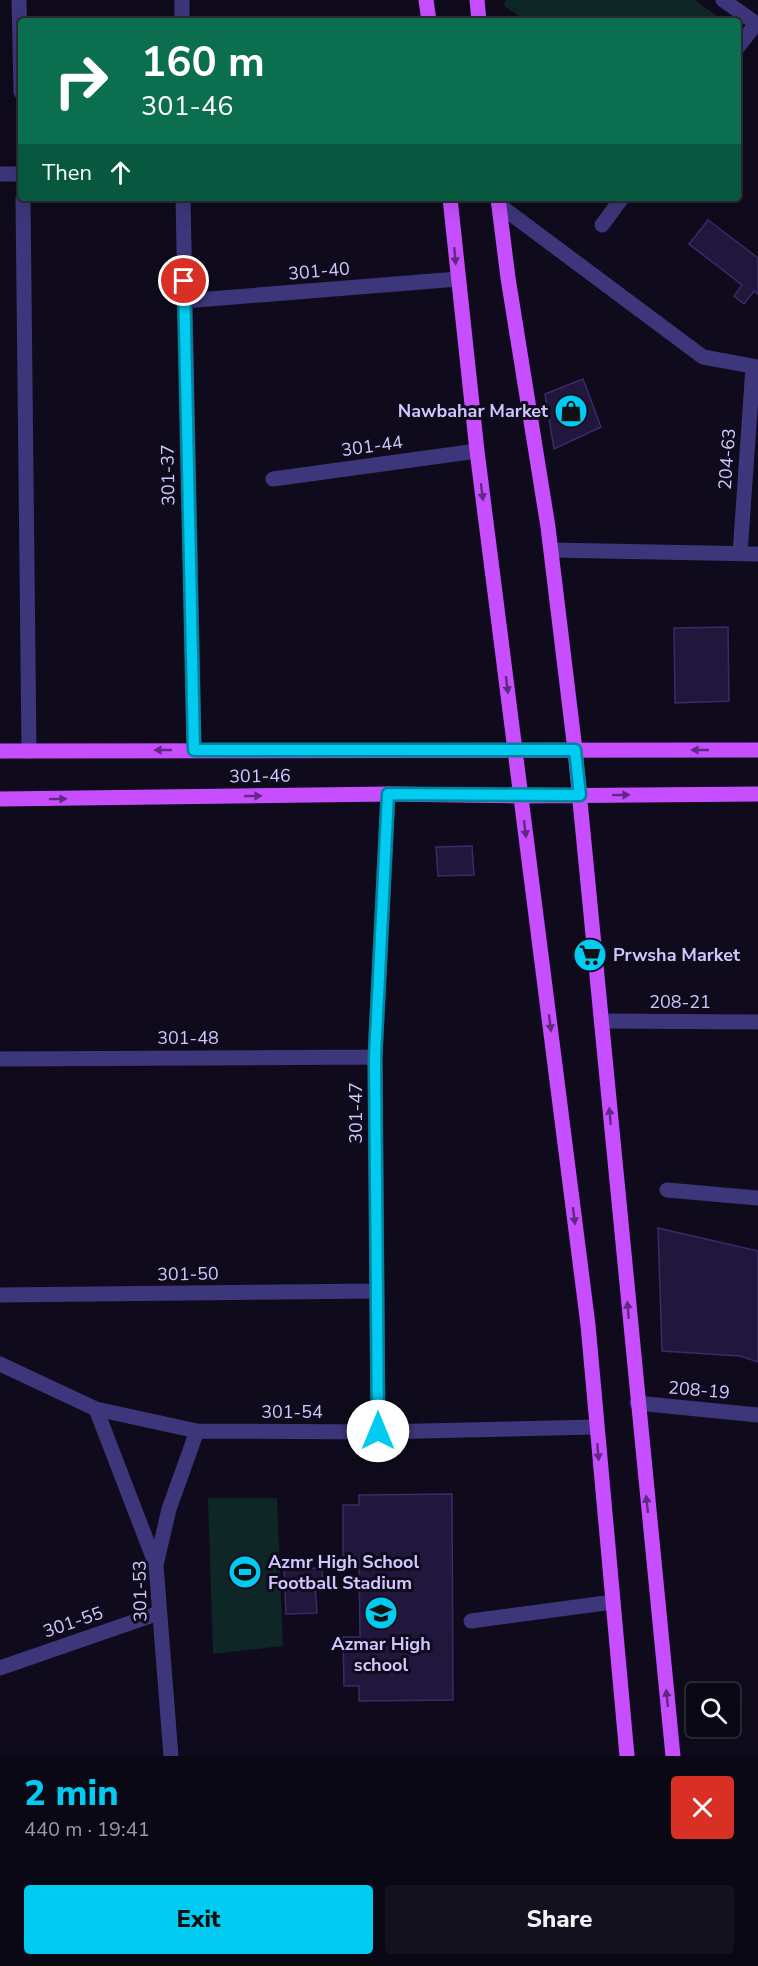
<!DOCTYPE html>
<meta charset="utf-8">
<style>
body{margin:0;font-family:"Nunito Sans",sans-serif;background:#14111e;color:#f1f3f6;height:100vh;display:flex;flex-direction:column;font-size:22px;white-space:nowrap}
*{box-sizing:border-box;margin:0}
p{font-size:20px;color:#9a9aa0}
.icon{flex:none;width:33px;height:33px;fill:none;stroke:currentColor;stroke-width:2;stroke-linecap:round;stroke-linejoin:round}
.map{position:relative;height:1756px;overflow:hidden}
.details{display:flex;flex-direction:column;background:#0b0815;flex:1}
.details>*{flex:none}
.hud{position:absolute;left:18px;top:18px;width:723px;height:183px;border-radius:6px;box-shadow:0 6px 24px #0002,0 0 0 2px #2b2934;background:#0b6e4f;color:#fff;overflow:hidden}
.tools{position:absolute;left:686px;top:1683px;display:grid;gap:12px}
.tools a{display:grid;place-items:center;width:54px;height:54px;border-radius:6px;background:#0b0815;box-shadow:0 6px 24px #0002,0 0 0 2px #2b2934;font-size:30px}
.pin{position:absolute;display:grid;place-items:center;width:51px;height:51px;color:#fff;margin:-26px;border:3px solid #fff;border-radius:50%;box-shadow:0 2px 6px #0007}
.me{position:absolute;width:66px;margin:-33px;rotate:0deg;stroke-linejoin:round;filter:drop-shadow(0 0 4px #0008)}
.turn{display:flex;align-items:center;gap:21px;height:126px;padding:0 24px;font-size:27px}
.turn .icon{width:78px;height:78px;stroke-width:2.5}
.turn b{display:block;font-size:42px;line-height:51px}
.then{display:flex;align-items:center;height:57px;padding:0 24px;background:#0003;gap:12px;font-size:22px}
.round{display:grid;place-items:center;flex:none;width:63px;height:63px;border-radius:6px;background:#14111e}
.overview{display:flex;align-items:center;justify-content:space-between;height:102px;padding:0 24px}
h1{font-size:36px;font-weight:800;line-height:45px;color:#01cbf0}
.primary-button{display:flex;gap:12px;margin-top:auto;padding:12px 24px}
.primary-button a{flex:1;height:69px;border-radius:6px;background:#01cbf0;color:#111;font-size:24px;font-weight:800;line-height:69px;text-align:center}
.primary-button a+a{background:#14111e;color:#f1f3f6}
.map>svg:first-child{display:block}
.green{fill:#0e2626}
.building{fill:#21173d;stroke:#3a2a69;stroke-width:1.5}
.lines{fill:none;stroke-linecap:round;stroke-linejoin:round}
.minor{stroke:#3d367b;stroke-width:15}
.major{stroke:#c64efe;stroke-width:15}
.oneway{fill:#612982}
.route-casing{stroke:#01849c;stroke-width:15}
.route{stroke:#01cbf0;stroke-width:10}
.labels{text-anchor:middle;stroke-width:6;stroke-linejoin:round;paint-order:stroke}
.street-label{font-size:18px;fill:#d0c7ff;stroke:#0f0b1c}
.poi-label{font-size:18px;font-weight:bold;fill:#d0c7ff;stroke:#0f0b1c;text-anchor:start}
</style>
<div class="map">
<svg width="758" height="1756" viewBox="0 0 758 1756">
<rect width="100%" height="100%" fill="#0f0b1c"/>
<!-- green -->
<path class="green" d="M 506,0 L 695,0 L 724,21 L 526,21 L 503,5 Z
M 208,1498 L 277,1498 L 283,1646 L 213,1654 Z"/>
<!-- building -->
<path class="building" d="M 708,220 L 758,258 L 758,294 L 754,291 L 744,304 L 734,296 L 742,285 L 689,244 Z
M 583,379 L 601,427 L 554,449 L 545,394 Z
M 728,627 L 729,701 L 675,703 L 674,628 Z
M 472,846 L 474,875 L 438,876 L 436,847 Z
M 658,1228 L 758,1251 L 758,1362 L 740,1356 L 662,1351 Z
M 452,1494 L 453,1700 L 359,1701 L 359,1686 L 344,1686 L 343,1637 L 360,1637 L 359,1559 L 343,1559 L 343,1505 L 359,1505 L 359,1495 Z
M 322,1568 L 323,1584 L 315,1585 L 317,1613 L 286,1614 L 284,1569 Z"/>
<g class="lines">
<!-- minor -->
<path class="minor" d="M 19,0 L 21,92
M 182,0 L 182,21
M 723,0 L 758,25
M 738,47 L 756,24
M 0,174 L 21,174
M 23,198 L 29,751
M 183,198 L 194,750
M 499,205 L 703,357 L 758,367
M 602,225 L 622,198
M 184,301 L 458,279
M 273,479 L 477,451
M 551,550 L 758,554
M 740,554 L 753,367
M 601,1021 L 758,1022
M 0,1059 L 375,1057
M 667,1190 L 758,1198
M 0,1295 L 377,1291
M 0,1364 L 96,1409 L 197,1431 L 378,1432 L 596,1427
M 637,1403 L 758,1415
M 96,1409 L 156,1565
M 378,1432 L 375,1057 L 388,794
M 471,1621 L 613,1602
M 0,1668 L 159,1613
M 171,1756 L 156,1565 L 169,1509 L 197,1431"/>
<!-- major -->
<path class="major" d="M 426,0 L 429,21
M 477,0 L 479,21
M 450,198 L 477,451 L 588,1325 L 627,1756
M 498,198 L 508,278 L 548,527 L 575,750 L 673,1756
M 0,751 L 758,750
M 0,799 L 388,794 L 521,796 L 758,794"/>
</g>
<!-- one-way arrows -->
<defs><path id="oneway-solid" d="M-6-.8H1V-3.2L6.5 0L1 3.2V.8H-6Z" transform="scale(1.5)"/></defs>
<g class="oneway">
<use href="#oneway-solid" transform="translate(455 256) rotate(85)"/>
<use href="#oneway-solid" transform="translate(482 492) rotate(83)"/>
<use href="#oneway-solid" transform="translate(507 685) rotate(83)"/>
<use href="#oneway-solid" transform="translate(163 750) rotate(180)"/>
<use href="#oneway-solid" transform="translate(700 750) rotate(180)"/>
<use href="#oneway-solid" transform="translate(621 795) rotate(-1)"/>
<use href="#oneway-solid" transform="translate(253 796) rotate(-1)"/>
<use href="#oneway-solid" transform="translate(58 799) rotate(-1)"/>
<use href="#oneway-solid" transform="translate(525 829) rotate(83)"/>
<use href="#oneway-solid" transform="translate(550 1023) rotate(83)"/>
<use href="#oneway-solid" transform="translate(610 1116) rotate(-95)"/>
<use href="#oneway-solid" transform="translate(574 1216) rotate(83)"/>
<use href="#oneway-solid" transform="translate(628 1310) rotate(-95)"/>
<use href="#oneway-solid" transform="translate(598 1452) rotate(85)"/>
<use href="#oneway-solid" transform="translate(647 1504) rotate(-96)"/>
<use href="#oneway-solid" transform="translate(667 1698) rotate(-96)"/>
</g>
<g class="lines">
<!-- route casing -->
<g class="route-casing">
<path id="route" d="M 184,281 L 194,750 L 575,750 L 580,795 L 388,794 L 375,1057 L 378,1431"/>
</g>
<!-- route -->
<use href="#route" class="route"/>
</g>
<!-- icons -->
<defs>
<g id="shop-disc" transform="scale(1.725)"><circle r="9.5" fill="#01cbf0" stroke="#0f0b1c"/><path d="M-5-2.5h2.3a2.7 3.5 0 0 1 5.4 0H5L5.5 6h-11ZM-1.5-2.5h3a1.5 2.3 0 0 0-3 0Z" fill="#111"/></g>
<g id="supermarket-disc" transform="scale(1.725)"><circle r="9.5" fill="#01cbf0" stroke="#0f0b1c"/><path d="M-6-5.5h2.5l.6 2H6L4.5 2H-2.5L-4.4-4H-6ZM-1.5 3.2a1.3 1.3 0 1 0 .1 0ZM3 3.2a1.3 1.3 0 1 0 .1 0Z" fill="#111"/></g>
<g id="stadium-disc" transform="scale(1.725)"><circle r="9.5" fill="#01cbf0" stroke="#0f0b1c"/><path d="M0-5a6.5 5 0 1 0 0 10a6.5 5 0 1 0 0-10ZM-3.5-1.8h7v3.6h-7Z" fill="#111"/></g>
<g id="school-disc" transform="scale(1.725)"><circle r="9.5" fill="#01cbf0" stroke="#0f0b1c"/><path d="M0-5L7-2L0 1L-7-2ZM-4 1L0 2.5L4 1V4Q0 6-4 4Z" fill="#111"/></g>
</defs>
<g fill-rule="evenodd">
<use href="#shop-disc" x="571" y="411"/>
<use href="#supermarket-disc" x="590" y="955"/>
<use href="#stadium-disc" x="245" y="1572"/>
<use href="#school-disc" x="381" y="1613"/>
</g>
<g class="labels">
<!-- street labels -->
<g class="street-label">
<text transform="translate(319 271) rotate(-5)" y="6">301-40</text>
<text transform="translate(372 446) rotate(-8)" y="6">301-44</text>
<text transform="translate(727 459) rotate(-86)" y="6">204-63</text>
<text transform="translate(168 475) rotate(-91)" y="6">301-37</text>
<text transform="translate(260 776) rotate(-1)" y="6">301-46</text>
<text x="680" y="1008">208-21</text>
<text x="188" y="1044">301-48</text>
<text transform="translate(356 1113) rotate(-90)" y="6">301-47</text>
<text transform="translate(188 1274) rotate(-1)" y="6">301-50</text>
<text transform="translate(699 1390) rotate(5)" y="6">208-19</text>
<text x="292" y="1418">301-54</text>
<text transform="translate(140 1591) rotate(-91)" y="6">301-53</text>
<text transform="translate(73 1622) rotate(-19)" y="6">301-55</text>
</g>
<!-- poi labels -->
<g class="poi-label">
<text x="548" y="417" text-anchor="end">Nawbahar Market</text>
<text x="613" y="961">Prwsha Market</text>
<text x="268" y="1568">Azmr High School<tspan x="268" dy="21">Football Stadium</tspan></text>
<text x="381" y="1650" text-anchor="middle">Azmar High<tspan x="381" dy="21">school</tspan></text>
</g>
</g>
</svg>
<div class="tools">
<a><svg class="icon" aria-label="search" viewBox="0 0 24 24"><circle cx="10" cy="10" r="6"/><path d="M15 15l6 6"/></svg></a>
</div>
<div class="pin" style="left:184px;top:281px;background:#d93025"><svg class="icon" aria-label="arrive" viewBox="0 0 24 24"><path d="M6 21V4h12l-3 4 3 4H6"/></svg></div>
<svg class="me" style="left:378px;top:1431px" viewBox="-20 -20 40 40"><circle r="19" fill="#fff"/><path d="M0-13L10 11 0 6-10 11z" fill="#01cbf0"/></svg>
<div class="hud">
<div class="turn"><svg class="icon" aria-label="right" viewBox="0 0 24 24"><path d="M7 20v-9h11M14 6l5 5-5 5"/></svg><div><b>160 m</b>301-46</div></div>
<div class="then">Then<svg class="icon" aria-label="ahead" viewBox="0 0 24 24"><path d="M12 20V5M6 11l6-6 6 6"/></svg></div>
</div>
</div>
<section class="details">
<div class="overview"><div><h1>2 min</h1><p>440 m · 19:41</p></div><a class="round" style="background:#d93025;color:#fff"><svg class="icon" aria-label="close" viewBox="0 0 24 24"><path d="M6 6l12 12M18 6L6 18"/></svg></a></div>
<div class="primary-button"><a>Exit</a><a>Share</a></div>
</section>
